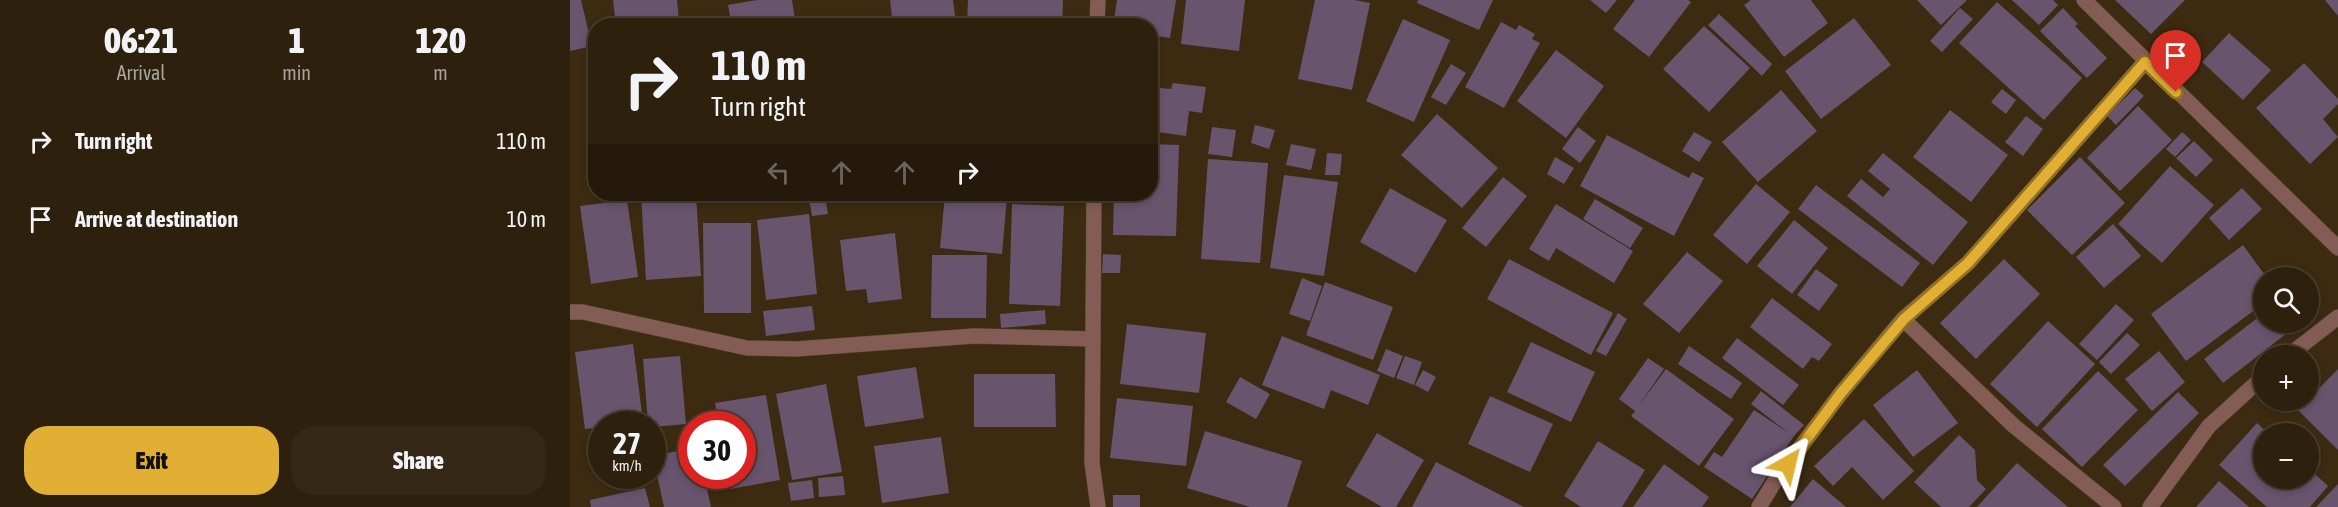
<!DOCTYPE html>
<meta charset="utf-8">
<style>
body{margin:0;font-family:"Asap Condensed",sans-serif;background:#352816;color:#f1f3f6;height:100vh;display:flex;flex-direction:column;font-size:22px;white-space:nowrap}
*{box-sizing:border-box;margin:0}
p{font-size:20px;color:#a7a39d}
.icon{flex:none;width:33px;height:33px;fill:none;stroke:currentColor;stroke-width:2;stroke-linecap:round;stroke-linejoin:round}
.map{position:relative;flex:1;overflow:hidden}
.details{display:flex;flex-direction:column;background:#2d200d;width:570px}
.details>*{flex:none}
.banner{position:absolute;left:18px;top:18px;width:570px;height:183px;border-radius:24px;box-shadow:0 3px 9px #0003,0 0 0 2px #483e2e;background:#2d200d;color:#f1f3f6;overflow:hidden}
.fabs{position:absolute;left:1683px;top:267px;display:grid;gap:12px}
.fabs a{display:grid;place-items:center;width:66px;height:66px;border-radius:50%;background:#2d200d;box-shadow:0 3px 9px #0003,0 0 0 2px #483e2e;font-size:30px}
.speed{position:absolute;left:18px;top:411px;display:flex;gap:12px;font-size:30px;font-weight:700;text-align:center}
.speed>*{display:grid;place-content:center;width:78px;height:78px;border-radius:50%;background:#2d200d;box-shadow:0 3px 9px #0003,0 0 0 2px #483e2e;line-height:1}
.speed small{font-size:15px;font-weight:400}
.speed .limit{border:9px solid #d22;background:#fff;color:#111}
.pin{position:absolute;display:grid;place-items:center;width:51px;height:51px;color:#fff;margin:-62px -26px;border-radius:50% 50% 50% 0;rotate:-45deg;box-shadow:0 0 6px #0007}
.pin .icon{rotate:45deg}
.me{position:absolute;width:66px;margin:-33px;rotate:37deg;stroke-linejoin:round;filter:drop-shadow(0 0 4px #0008)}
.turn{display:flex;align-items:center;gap:21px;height:126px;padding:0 24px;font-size:27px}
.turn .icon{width:78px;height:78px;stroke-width:2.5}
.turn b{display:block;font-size:42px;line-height:51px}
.lanes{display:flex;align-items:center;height:57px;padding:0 24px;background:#0003;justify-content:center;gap:30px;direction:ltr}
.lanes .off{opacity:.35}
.eta{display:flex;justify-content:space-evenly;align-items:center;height:102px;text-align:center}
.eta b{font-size:36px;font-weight:800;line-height:42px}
.button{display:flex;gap:12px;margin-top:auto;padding:12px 24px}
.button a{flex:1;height:69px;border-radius:24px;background:#e1af34;color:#111;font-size:24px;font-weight:800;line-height:69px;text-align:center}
.button a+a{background:#352816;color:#f1f3f6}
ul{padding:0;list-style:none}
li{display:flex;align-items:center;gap:18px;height:78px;padding:0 24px}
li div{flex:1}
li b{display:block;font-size:22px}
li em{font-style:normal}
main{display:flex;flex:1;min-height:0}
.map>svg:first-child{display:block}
.building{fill:#68546d}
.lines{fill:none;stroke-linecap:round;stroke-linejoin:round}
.minor-casing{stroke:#57462e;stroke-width:16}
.tertiary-casing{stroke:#57462e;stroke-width:16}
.minor{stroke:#845c56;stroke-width:15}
.tertiary{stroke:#845c56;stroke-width:15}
.route-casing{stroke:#927222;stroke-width:15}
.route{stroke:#e1af34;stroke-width:10}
</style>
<main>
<section class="details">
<div class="eta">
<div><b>06:21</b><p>Arrival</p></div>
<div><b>1</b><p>min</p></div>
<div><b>120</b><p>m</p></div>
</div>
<ul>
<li><svg class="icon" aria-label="right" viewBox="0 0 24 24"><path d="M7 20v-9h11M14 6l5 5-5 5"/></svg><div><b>Turn right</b></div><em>110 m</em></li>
<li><svg class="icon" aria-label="arrive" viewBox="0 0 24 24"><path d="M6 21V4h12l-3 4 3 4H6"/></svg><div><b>Arrive at destination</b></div><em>10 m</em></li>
</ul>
<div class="button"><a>Exit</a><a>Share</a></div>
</section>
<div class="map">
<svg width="1768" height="507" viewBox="0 0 1768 507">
<rect width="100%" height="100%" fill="#3c2b11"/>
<!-- building -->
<path class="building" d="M 0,0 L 11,0 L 22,46 L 0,51 Z
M 43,0 L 107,0 L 109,21 L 77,26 L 46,26 Z
M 187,0 L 222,0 L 226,26 L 162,26 L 158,5 Z
M 320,0 L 383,0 L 386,24 L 323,26 Z
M 398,0 L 493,0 L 492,26 L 397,26 Z
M 547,0 L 606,0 L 600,38 L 580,35 L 580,26 L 543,26 Z
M 616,0 L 675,0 L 669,51 L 611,44 Z
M 745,0 L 785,0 L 800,3 L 782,90 L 728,79 Z
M 848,0 L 923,0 L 909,30 L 847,3 Z
M 1020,0 L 1047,0 L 1036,13 Z
M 1065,0 L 1118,0 L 1121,2 L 1079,57 L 1043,29 Z
M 1181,0 L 1241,0 L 1258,23 L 1214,57 L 1174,5 Z
M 1347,0 L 1397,0 L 1371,25 Z
M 1442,0 L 1483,0 L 1488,5 L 1469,25 Z
M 1545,0 L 1615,0 L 1581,34 Z
M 1755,0 L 1768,0 L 1768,16 Z
M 1427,2 L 1512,78 L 1474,120 L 1389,43 Z
M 1390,8 L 1403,19 L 1372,52 L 1360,41 Z
M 1493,8 L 1508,24 L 1505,26 L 1537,58 L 1517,78 L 1470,31 Z
M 1149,14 L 1202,64 L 1192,76 L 1138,25 Z
M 1284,18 L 1321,65 L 1251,119 L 1215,71 Z
M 833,19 L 880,40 L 844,122 L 796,101 Z
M 931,22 L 946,30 L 949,25 L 965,34 L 962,39 L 970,43 L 934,108 L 895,87 Z
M 1134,26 L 1180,68 L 1139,112 L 1093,69 Z
M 1659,33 L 1701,70 L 1673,100 L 1632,62 Z
M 986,50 L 1034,86 L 996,138 L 947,101 Z
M 1734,63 L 1768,99 L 1768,104 L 1753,119 L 1768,137 L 1740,164 L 1686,108 Z
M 881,64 L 896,73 L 876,105 L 861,97 Z
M 603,83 L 636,87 L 632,113 L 619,111 L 616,136 L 580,131 L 580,87 L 601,89 Z
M 1565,88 L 1574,96 L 1546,125 L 1537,116 Z
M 1432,89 L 1446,100 L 1436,114 L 1421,102 Z
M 1211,90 L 1247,131 L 1188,182 L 1152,142 Z
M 1568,106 L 1602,140 L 1550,191 L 1517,158 Z
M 1380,110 L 1438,155 L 1401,202 L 1343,157 Z
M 867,114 L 928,168 L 892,208 L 831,155 Z
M 1456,116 L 1473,129 L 1453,156 L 1435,142 Z
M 685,125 L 705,130 L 699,149 L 681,143 Z
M 642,127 L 666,130 L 662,157 L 638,154 Z
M 1008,127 L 1026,141 L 1010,163 L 992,149 Z
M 1124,132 L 1142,142 L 1129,162 L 1112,151 Z
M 1612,132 L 1621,140 L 1605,157 L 1596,149 Z
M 1037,135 L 1119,178 L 1122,172 L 1134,178 L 1104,236 L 1010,186 Z
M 1624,141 L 1643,160 L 1626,177 L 1606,158 Z
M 580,144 L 609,145 L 606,236 L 543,235 L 544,194 L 580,194 Z
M 721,144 L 746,149 L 741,170 L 716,165 Z
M 757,153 L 772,154 L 770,175 L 755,175 Z
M 1313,153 L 1398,222 L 1363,265 L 1277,196 L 1291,179 L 1313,197 L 1320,189 L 1298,171 Z
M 985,157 L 1004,168 L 994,184 L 977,174 Z
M 1510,157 L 1555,203 L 1502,255 L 1457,210 Z
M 638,159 L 698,163 L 690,263 L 631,259 Z
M 1600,166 L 1644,205 L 1592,263 L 1548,224 Z
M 714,175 L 768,182 L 754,276 L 700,268 Z
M 933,177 L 957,196 L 916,247 L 892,228 Z
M 1186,184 L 1220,212 L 1177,264 L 1143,235 Z
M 1246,185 L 1350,263 L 1332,287 L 1228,209 Z
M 820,188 L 877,220 L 846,273 L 790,242 Z
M 1672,188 L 1692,209 L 1659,240 L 1639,218 Z
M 71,194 L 126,194 L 131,276 L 76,280 Z
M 375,194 L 437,197 L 432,254 L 370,248 Z
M 255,195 L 258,214 L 242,216 L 239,198 Z
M 1025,199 L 1073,228 L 1060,248 L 1013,219 Z
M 57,200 L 68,277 L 21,284 L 10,206 Z
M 442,204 L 494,206 L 490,306 L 439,304 Z
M 986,204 L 1063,251 L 1044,283 L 986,248 L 979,261 L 959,249 Z
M 239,214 L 247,294 L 196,300 L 187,220 Z
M 1224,220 L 1258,248 L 1222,294 L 1187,266 Z
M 133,223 L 181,223 L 181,313 L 134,313 Z
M 1543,224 L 1571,256 L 1534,288 L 1506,257 Z
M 325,233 L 332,299 L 298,303 L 296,289 L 276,291 L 270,240 Z
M 1673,245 L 1697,278 L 1694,278 L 1694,303 L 1616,361 L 1581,314 Z
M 1117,252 L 1153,281 L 1109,333 L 1073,304 Z
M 533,254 L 551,255 L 550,273 L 532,273 Z
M 362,255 L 417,255 L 416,318 L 361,318 Z
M 939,259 L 1043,313 L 1021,355 L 917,299 Z
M 1434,259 L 1470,294 L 1406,359 L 1370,323 Z
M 1246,269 L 1268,285 L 1249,311 L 1227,295 Z
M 732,278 L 752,286 L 740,321 L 719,314 Z
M 755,282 L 823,307 L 803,360 L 736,335 Z
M 1202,298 L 1262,344 L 1249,361 L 1242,357 L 1233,369 L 1180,327 Z
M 1546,304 L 1564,320 L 1527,360 L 1509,344 Z
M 242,306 L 245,330 L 196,336 L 193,311 Z
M 475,310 L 476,324 L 431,328 L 430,314 Z
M 1048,313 L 1057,319 L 1036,356 L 1026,351 Z
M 1694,313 L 1694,322 L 1731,322 L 1653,383 L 1634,359 Z
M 1478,321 L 1525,364 L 1467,427 L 1420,384 Z
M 557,324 L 636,333 L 629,393 L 550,384 Z
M 1557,333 L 1570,345 L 1541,374 L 1529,362 Z
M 712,336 L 810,375 L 798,405 L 761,390 L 754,409 L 692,385 Z
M 1167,338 L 1229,385 L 1213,405 L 1152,358 Z
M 961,342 L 1025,372 L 1001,422 L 937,392 Z
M 63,344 L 73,421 L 32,424 L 32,427 L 15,429 L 5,352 Z
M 1119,346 L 1172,383 L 1161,399 L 1108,364 Z
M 816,349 L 833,356 L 824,378 L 807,371 Z
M 1589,351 L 1615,382 L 1582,411 L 1555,379 Z
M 110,356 L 116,424 L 82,427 L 82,424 L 78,424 L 73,359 Z
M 835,356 L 852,362 L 844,385 L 826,378 Z
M 1078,358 L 1094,369 L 1067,408 L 1096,369 L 1164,419 L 1129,466 L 1061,416 L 1065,411 L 1049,399 Z
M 346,367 L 354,418 L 295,427 L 287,376 Z
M 1768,369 L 1768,450 L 1728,410 Z
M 853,370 L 866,377 L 858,392 L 845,385 Z
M 1347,370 L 1388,423 L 1343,457 L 1303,405 Z
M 1528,371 L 1568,410 L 1512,467 L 1472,429 Z
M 404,374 L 485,374 L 486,427 L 404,427 Z
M 670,377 L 700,394 L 686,419 L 656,402 Z
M 256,384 L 272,472 L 222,480 L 206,394 Z
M 1191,391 L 1234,425 L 1224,436 L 1182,499 L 1134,467 L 1144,452 L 1152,457 L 1184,410 L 1219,433 L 1181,404 Z
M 1608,392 L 1629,413 L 1555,486 L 1533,465 Z
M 196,395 L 210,480 L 160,489 L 157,476 L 172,476 L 172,424 L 149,424 L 145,403 Z
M 920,396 L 983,424 L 960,472 L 898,444 Z
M 547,398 L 623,406 L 616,466 L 540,458 Z
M 1294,419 L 1344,471 L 1313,500 L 1282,467 L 1263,486 L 1244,466 Z
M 1687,423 L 1699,434 L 1694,434 L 1694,478 L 1738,478 L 1738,468 L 1758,486 L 1740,507 L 1697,507 L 1649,465 Z
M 635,431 L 732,461 L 717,507 L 680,507 L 617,488 Z
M 807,433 L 854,460 L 826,507 L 812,507 L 776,486 Z
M 1389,435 L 1405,450 L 1407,480 L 1416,489 L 1399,507 L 1371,507 L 1344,482 Z
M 371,437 L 379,493 L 312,503 L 304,446 Z
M 1028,441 L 1075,470 L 1052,507 L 1011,507 L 994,496 Z
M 122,448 L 122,476 L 134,476 L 141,507 L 94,507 L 83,456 Z
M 866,462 L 954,507 L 842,507 Z
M 1447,463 L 1498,507 L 1407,507 Z
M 1094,464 L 1139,497 L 1132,507 L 1063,507 Z
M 273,476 L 275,495 L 249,497 L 248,478 Z
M 1243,479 L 1276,507 L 1220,507 Z
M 242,480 L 244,498 L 221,501 L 218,483 Z
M 1649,481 L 1679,507 L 1626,507 Z
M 1768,484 L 1768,507 L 1746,507 Z
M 75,488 L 80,507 L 21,507 L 20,500 Z
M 543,495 L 570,495 L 570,507 L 543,507 Z"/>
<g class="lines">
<!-- minor casing -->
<g class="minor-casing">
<path id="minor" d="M 527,26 L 528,0
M 524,194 L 522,463 L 528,507
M 0,312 L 13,312 L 177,348 L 226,349 L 404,336 L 522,339
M 1333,319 L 1444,426 L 1544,507
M 1718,356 L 1768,317
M 1189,507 L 1205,481 L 1271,393 L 1333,319 L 1398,263 L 1575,62
M 1580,507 L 1639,426 L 1694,376"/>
</g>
<!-- tertiary casing -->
<g class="tertiary-casing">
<path id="tertiary" d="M 1514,0 L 1768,248"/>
</g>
<!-- minor -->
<use href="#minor" class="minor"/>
<!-- tertiary -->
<use href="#tertiary" class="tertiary"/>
</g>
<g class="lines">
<!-- route casing -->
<g class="route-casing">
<path id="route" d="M 1218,464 L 1271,393 L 1334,319 L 1398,263 L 1575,62 L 1606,92"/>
</g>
<!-- route -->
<use href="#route" class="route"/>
</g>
</svg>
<div class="fabs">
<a><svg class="icon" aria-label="search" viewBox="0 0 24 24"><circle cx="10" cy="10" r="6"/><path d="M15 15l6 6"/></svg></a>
<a>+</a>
<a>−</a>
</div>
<div class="speed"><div>27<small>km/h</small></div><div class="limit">30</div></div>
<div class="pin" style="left:1606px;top:92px;background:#d93025"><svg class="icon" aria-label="arrive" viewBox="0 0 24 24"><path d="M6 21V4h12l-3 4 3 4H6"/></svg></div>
<svg class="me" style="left:1218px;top:464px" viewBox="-20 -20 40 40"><path d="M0-17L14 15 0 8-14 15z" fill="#e1af34" stroke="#fff" stroke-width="4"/></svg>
<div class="banner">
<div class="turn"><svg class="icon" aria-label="right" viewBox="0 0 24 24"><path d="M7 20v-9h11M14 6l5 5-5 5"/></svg><div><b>110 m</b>Turn right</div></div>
<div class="lanes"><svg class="icon off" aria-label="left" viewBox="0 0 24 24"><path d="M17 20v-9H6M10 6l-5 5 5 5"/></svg><svg class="icon off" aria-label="ahead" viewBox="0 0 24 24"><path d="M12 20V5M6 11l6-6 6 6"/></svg><svg class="icon off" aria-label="ahead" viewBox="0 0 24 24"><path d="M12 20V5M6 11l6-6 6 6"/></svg><svg class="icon" aria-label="right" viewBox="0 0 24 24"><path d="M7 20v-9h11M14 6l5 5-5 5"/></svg></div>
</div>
</div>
</main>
